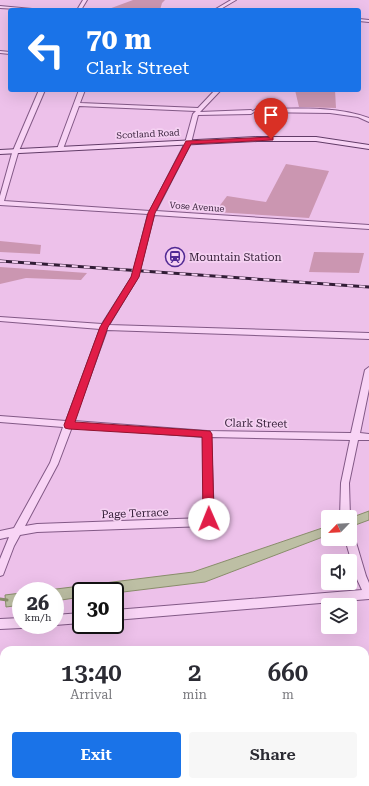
<!DOCTYPE html>
<style>
body{margin:0;font-family:"Roboto Serif",serif;background:#f7f7f7;color:#2b2b33;height:100vh;display:flex;flex-direction:column;font-size:15px;white-space:nowrap}
*{box-sizing:border-box;margin:0}
p{font-size:13px;color:#7c7c81}
.icon{flex:none;width:22px;height:22px;fill:none;stroke:currentColor;stroke-width:2;stroke-linecap:round;stroke-linejoin:round}
.map{position:relative;flex:1;overflow:hidden}
.panel{position:absolute;left:0px;top:646px;width:369px;height:140px;display:flex;flex-direction:column;background:#fff;border-radius:12px 12px 0 0;box-shadow:0 4px 16px #0002}
.panel>*{flex:none}
.guide{position:absolute;left:8px;top:8px;width:353px;height:84px;border-radius:4px;box-shadow:0 4px 16px #0002;background:#1a73e8;color:#fff;overflow:hidden}
.needle{width:26px;rotate:245deg}
.fabs{position:absolute;left:321px;top:510px;display:grid;gap:8px}
.fabs a{display:grid;place-items:center;width:36px;height:36px;border-radius:4px;background:#fff;box-shadow:0 4px 16px #0002;font-size:20px}
.speed{position:absolute;left:12px;top:582px;display:flex;gap:8px;font-size:20px;font-weight:700;text-align:center}
.speed>*{display:grid;place-content:center;width:52px;height:52px;border-radius:50%;background:#fff;box-shadow:0 4px 16px #0002;line-height:1}
.speed small{font-size:10px;font-weight:400}
.speed .limit{border:2px solid #111;border-radius:6px;background:#fff;color:#111}
.pin{position:absolute;display:grid;place-items:center;width:34px;height:34px;color:#fff;margin:-41px -17px;border-radius:50% 50% 50% 0;rotate:-45deg;box-shadow:0 0 4px #0007}
.pin .icon{rotate:45deg}
.me{position:absolute;width:44px;margin:-22px;rotate:359deg;stroke-linejoin:round;filter:drop-shadow(0 0 3px #0008)}
.turn{display:flex;align-items:center;gap:14px;height:84px;padding:0 12px;font-size:18px}
.turn .icon{width:52px;height:52px;stroke-width:2.5}
.turn b{display:block;font-size:28px;line-height:34px}
.eta{display:flex;justify-content:space-evenly;align-items:center;height:68px;text-align:center}
.eta b{font-size:24px;font-weight:600;line-height:28px}
.primary-button{display:flex;gap:8px;margin-top:auto;padding:8px 12px}
.primary-button a{flex:1;height:46px;border-radius:4px;background:#1a73e8;color:#fff;font-size:16px;font-weight:600;line-height:46px;text-align:center}
.primary-button a+a{background:#f7f7f7;color:#2b2b33}
.map>svg:first-child{display:block}
.green{fill:#cb96b1}
.water{fill:#bdbfa4;stroke:#898d6b}
.lines{fill:none;stroke-linecap:round;stroke-linejoin:round}
.stream{stroke:#898d6b;stroke-width:3}
.street-casing{stroke:#825986;stroke-width:2}
.secondary-casing{stroke:#623c68;stroke-width:2}
.street{fill:#f8d4f5;fill-rule:evenodd}
.secondary{fill:#f8d4f5;fill-rule:evenodd}
.rail-casing{stroke:#321d36;stroke-width:3}
.rail{stroke:#f5d1f2;stroke-width:2;stroke-dasharray:6;stroke-linecap:butt}
.street-bridge-casing{stroke:#825986;stroke-width:8;stroke-linecap:butt}
.street-bridge{stroke:#f8d4f5;stroke-width:6}
.route{fill:#e11d48;stroke:#92132f}
.labels{text-anchor:middle;stroke-width:3.5;stroke-linejoin:round;paint-order:stroke}
.far-street-label{font-size:9px;fill:#321d36;stroke:#f5d1f2}
.poi-label{font-size:11px;fill:#321d36;stroke:#f5d1f2;text-anchor:start}
.street-label{font-size:11px;fill:#321d36;stroke:#f5d1f2}
</style>
<div class="map">
<svg width="369" height="786" viewBox="0 0 369 786">
<rect width="100%" height="100%" fill="#edc1ea"/>
<!-- green -->
<path class="green" d="M 133,0 L 165,0 L 162,3 L 160,10 L 106,10 Z
M 295,90 L 335,90 L 336,108 L 299,107 Z
M 286,164 L 329,171 L 309,218 L 215,212 L 227,196 L 266,202 Z
M 0,241 L 41,245 L 40,254 L 0,252 Z
M 314,252 L 364,253 L 359,273 L 309,272 Z
M 0,267 L 87,273 L 81,280 L 26,278 L 0,284 Z"/>
<!-- water -->
<path class="water" d="M 369,511 L 369,520 L 350,527 L 350,518 Z
M 328,526 L 328,535 L 205,582 L 115,593 L 115,591 L 81,591 L 81,597 L 55,601 L 55,591 L 40,591 L 193,572 Z
M 21,593 L 21,605 L 6,607 L 5,595 Z"/>
<g class="lines">
<!-- stream -->
<path class="stream" d="M 0,599 L 7,600"/>
<!-- street casing -->
<g class="street-casing">
<path id="street" d="M 83,0 L 87,0 L 81,10 L 77,10 Z
M 231,0 L 236,0 L 219,10 L 214,10 Z
M 0,6 L 32,9 L 34,10 L 0,8 Z
M 359,19 L 369,20 L 369,22 L 359,21 Z
M 0,51 L 10,52 L 10,54 L 0,53 Z
M 39,90 L 45,90 L 18,153 L 4,201 L 150,211 L 185,143 L 193,114 L 196,111 L 79,106 L 63,149 L 58,150 L 57,149 L 79,90 L 85,90 L 80,103 L 198,108 L 215,90 L 221,90 L 200,112 L 251,110 L 254,112 L 251,114 L 198,115 L 191,143 L 156,211 L 369,225 L 369,229 L 154,215 L 143,258 L 140,260 L 137,258 L 148,214 L 0,205 L 0,196 L 12,153 Z
M 256,109 C 293,109 334,105 369,118 L 369,122 L 358,117 L 330,113 L 254,112 L 253,111 Z
M 133,275 L 137,275 L 138,277 L 109,325 L 369,333 L 369,339 L 107,330 L 74,421 L 207,431 L 351,433 L 365,370 L 369,367 L 369,389 L 360,433 L 369,434 L 369,440 L 358,440 L 349,483 L 350,517 L 340,517 L 341,483 L 350,440 L 211,437 L 214,519 L 209,525 L 206,526 L 37,532 L 20,535 L 14,546 L 3,575 L 0,576 L 0,559 L 9,537 L 0,539 L 0,531 L 14,528 L 50,463 L 63,427 L 0,422 L 0,416 L 66,421 L 100,329 L 0,321 L 0,317 L 102,324 ZM 72,427 L 203,437 L 204,518 L 37,524 L 25,526 L 58,464 Z
M 350,535 L 353,536 L 355,539 L 366,576 L 369,583 L 369,599 L 115,620 L 115,610 L 362,590 L 356,577 L 345,539 L 350,539 Z
M 81,613 L 81,623 L 55,625 L 55,615 Z
M 21,618 L 21,625 L 25,625 L 25,627 L 21,628 L 0,629 L 0,619 Z
M 0,711 L 4,711 L 4,723 L 0,723 Z
M 365,726 L 369,726 L 369,738 L 365,738 Z"/>
</g>
<!-- secondary casing -->
<g class="secondary-casing">
<path id="secondary" d="M 257,137 L 316,137 L 369,145 L 369,149 L 316,141 L 257,141 L 0,154 L 0,150 Z"/>
</g>
<!-- street -->
<use href="#street" class="street"/>
<!-- secondary -->
<use href="#secondary" class="secondary"/>
<!-- rail casing -->
<g class="rail-casing">
<path id="rail" d="M 0,261 L 369,287"/>
</g>
<!-- rail -->
<use href="#rail" class="rail"/>
<!-- street-bridge casing -->
<g class="street-bridge-casing">
<path id="street-bridge" d="M 135,277 L 140,258"/>
</g>
<!-- street-bridge -->
<use href="#street-bridge" class="street-bridge"/>
</g>
<!-- route -->
<path class="route" d="M 271,137 L 273,137 L 273,140 L 191,144 L 155,213 L 139,277 L 108,327 L 75,422 L 210,431 L 212,434 L 214,519 L 212,522 L 209,523 L 205,522 L 203,519 L 202,437 L 69,429 L 65,428 L 64,425 L 100,327 L 131,277 L 148,213 L 186,141 Z"/>
<!-- icons -->
<defs>
<g id="station-ring" transform="scale(1)"><circle r="9.5" fill="#f5d1f2" stroke="#512a94" stroke-width="1.5"/><path d="M-3-6H3Q5-6 5-4V2Q5 4 3 4L4.5 6H3L1.5 4h-3L-3 6H-4.5L-3 4Q-5 4-5 2V-4Q-5-6-3-6ZM-3.5-4v3h7v-3ZM-3.5 1v1.5H-2V1ZM2 1v1.5H3.5V1Z" fill="#512a94"/></g>
</defs>
<g fill-rule="evenodd">
<use href="#station-ring" x="175" y="257"/>
</g>
<g class="labels">
<!-- far-street labels -->
<g class="far-street-label">
<text transform="translate(148 134) rotate(-3)" y="3">Scotland Road</text>
<text transform="translate(197 207) rotate(4)" y="3">Vose Avenue</text>
</g>
<!-- poi labels -->
<g class="poi-label">
<text x="189" y="261">Mountain Station</text>
</g>
<!-- street labels -->
<g class="street-label">
<text transform="translate(256 423) rotate(1)" y="4">Clark Street</text>
<text transform="translate(135 513) rotate(-2)" y="4">Page Terrace</text>
</g>
</g>
</svg>
<div class="fabs">
<a><svg class="needle" viewBox="-14 -14 28 28"><path d="M0-13l5 13h-10z" fill="#e53935"/><path d="M0 13l5-13h-10z" fill="#7c7c81"/></svg></a>
<a><svg class="icon" aria-label="sound" viewBox="0 0 24 24"><path d="M4 9h4l5-4v14l-5-4H4zM17 9q2 3 0 6"/></svg></a>
<a><svg class="icon" aria-label="layers" viewBox="0 0 24 24"><path d="M12 4l9 5-9 5-9-5zM3 14l9 5 9-5"/></svg></a>
</div>
<div class="speed"><div>26<small>km/h</small></div><div class="limit">30</div></div>
<div class="pin" style="left:271px;top:139px;background:#d93025"><svg class="icon" aria-label="arrive" viewBox="0 0 24 24"><path d="M6 21V4h12l-3 4 3 4H6"/></svg></div>
<svg class="me" style="left:209px;top:519px" viewBox="-20 -20 40 40"><circle r="19" fill="#fff"/><path d="M0-13L10 11 0 6-10 11z" fill="#e11d48"/></svg>
<div class="guide">
<div class="turn"><svg class="icon" aria-label="left" viewBox="0 0 24 24"><path d="M17 20v-9H6M10 6l-5 5 5 5"/></svg><div><b>70 m</b>Clark Street</div></div>
</div>
<section class="panel">
<div class="eta">
<div><b>13:40</b><p>Arrival</p></div>
<div><b>2</b><p>min</p></div>
<div><b>660</b><p>m</p></div>
</div>
<div class="primary-button"><a>Exit</a><a>Share</a></div>
</section>
</div>
